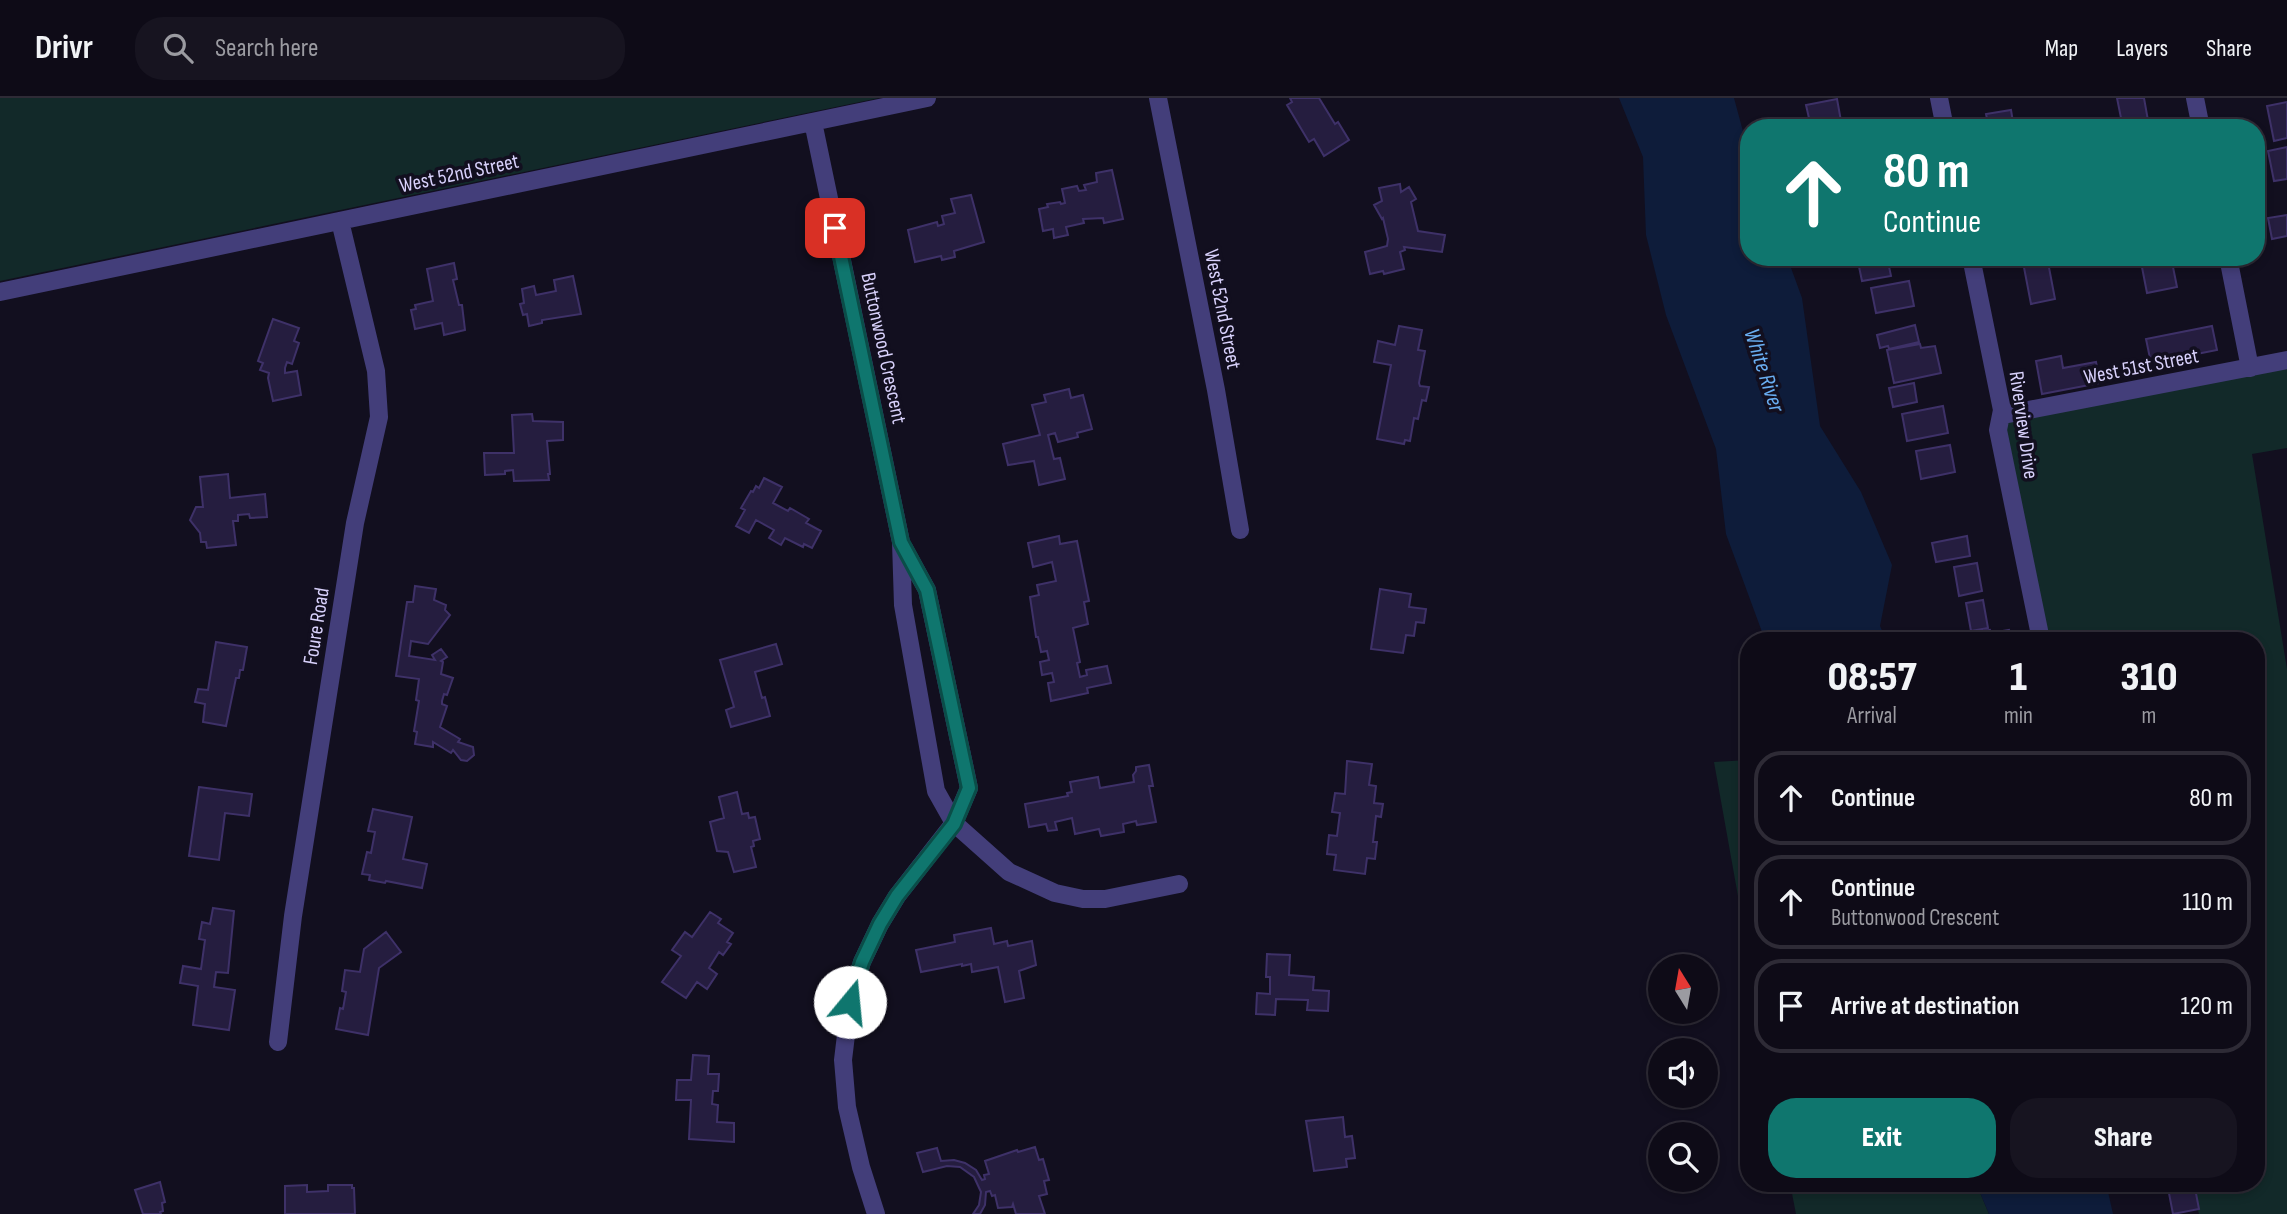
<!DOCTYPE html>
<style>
body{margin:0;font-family:"Sofia Sans Condensed",sans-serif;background:#171420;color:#f1f3f6;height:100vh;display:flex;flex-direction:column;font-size:26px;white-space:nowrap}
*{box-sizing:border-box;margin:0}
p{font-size:23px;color:#9b9ba1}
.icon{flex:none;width:38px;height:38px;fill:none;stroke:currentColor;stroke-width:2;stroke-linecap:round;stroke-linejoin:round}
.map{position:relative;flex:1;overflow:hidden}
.details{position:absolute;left:1740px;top:534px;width:525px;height:560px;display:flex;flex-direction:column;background:#0e0b17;border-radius:28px;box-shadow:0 4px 10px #0003,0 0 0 2px #2e2b36}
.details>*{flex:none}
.banner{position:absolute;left:1740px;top:21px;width:525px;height:147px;border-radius:28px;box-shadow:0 4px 10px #0003,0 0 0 2px #2e2b36;background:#0f766e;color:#fff;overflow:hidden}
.needle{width:46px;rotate:349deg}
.fabs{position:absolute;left:1648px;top:856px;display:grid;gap:14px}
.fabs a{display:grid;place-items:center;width:70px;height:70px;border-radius:50%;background:#0e0b17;box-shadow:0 4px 10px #0003,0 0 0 2px #2e2b36;font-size:35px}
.pin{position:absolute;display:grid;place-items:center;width:60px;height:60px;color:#fff;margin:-30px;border-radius:14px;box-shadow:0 4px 10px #0006}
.me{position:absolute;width:77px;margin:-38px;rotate:17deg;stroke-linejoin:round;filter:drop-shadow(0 0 5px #0008)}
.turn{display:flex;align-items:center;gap:24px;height:147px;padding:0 28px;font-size:32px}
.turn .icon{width:91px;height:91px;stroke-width:2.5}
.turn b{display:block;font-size:49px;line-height:60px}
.eta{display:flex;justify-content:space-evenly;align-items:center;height:119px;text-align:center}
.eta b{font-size:42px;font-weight:800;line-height:49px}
.action{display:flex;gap:14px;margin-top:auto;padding:14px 28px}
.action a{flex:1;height:80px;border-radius:28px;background:#0f766e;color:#fff;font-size:28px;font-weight:800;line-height:80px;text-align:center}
.action a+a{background:#171420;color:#f1f3f6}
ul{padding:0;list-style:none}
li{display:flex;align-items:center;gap:21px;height:94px;margin:0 14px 10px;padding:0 14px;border:4px solid #2e2b36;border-radius:28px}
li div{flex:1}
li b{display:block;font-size:26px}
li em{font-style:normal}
header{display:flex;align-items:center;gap:42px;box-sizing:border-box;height:98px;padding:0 35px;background:#0e0b17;border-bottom:2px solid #2e2b36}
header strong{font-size:33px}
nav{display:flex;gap:38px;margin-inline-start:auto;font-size:24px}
.search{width:490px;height:63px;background:#171420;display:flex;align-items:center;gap:18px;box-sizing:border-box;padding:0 24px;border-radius:28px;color:#9b9ba1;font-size:26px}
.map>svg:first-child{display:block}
.green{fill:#122929}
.water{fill:#0e1c3a}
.building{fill:#251d3f;stroke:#3e3168;stroke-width:2}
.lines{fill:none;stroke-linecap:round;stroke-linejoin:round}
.minor{stroke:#433e7a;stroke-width:18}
.route-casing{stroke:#0a4d48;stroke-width:18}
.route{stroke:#0f766e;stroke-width:12}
.labels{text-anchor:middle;stroke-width:7;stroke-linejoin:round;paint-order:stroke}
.street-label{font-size:21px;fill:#d8d1fb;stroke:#120f1f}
.water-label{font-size:23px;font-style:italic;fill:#69adf1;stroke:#120f1f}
</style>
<header>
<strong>Drivr</strong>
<div class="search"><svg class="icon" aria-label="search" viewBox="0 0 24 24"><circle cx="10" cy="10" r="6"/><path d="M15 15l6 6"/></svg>Search here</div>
<nav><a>Map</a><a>Layers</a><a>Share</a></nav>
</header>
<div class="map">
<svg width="2287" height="1116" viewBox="0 0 2287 1116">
<rect width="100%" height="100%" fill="#120f1f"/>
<!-- green -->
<path class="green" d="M 0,0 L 879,0 L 0,183 Z
M 2287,269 L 2287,350 L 2252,356 L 2287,571 L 2287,1116 L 2199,1116 L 2191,1085 L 2256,1085 L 2256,542 L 2047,542 L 2004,321 Z
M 1748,662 L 1748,854 L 1714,664 Z
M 1790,1085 L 1976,1085 L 1989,1116 L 1796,1116 Z"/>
<!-- water -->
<path class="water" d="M 1619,0 L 1734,0 L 1748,52 L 1748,159 L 1787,159 L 1802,200 L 1820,328 L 1861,394 L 1892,467 L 1880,528 L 1886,542 L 1765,542 L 1726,436 L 1716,351 L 1666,217 L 1646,137 L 1643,59 Z
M 1976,1085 L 2106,1085 L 2113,1116 L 1989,1116 Z"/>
<!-- building -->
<path class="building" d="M 1290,0 L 1319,0 L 1335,26 L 1338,24 L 1349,42 L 1324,58 L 1314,41 L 1309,44 L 1287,7 L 1292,4 Z
M 2117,0 L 2144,0 L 2149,28 L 2123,30 Z
M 1837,1 L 1841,23 L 1811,29 L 1806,7 Z
M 2287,4 L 2287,40 L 2274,43 L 2267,8 Z
M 2011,12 L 2014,30 L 1989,30 L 1986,16 Z
M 2287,49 L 2287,81 L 2274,83 L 2268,53 Z
M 1112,72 L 1123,121 L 1104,125 L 1103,120 L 1083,121 L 1084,125 L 1066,129 L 1068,137 L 1054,140 L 1053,131 L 1043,133 L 1039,111 L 1048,109 L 1047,106 L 1060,104 L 1061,106 L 1065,105 L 1062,91 L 1077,88 L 1079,93 L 1086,92 L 1084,87 L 1097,84 L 1096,75 Z
M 1400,86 L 1401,94 L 1409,89 L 1416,101 L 1411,104 L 1418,133 L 1445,137 L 1442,154 L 1404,149 L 1405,152 L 1400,154 L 1404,171 L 1384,176 L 1383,173 L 1370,176 L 1365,154 L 1387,148 L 1388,141 L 1383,120 L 1382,121 L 1374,107 L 1382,103 L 1379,90 Z
M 971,97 L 984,144 L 954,153 L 955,159 L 942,162 L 941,158 L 915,164 L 908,132 L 937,124 L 938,128 L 944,126 L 942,118 L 955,115 L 951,101 Z
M 2287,117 L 2287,138 L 2272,141 L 2268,120 Z
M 1857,159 L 1887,159 L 1891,178 L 1862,183 Z
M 2022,159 L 2047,159 L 2055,201 L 2031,206 Z
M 2140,159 L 2171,159 L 2177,189 L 2147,195 Z
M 454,165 L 457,181 L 453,182 L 459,207 L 462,207 L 465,232 L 444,237 L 442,225 L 415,231 L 411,212 L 416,211 L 415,207 L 433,203 L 427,171 Z
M 573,178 L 581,216 L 542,222 L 542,225 L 529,228 L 527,216 L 523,217 L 520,206 L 524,205 L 522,191 L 534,188 L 536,197 L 556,193 L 554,182 Z
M 1909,183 L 1914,208 L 1876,215 L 1871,190 Z
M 273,221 L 299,230 L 294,243 L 299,245 L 292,266 L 287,264 L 285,270 L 285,275 L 297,273 L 301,297 L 273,303 L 268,280 L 269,275 L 260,272 L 263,265 L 258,263 Z
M 1915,227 L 1919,244 L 1889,251 L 1888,248 L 1880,250 L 1877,237 Z
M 1399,228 L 1422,232 L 1418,252 L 1425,253 L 1419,285 L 1420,288 L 1429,289 L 1426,303 L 1422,302 L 1418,321 L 1414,320 L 1410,343 L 1405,342 L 1404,346 L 1377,341 L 1391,267 L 1374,264 L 1378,243 L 1395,247 Z
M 2212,228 L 2217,252 L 2151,265 L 2146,241 Z
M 1920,246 L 1921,250 L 1935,248 L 1941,275 L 1894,285 L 1887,252 Z
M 2061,258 L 2063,270 L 2096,264 L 2100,285 L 2042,296 L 2036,263 Z
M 1914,285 L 1917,304 L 1893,309 L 1889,290 Z
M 1069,291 L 1071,300 L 1083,297 L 1092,331 L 1077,335 L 1078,339 L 1058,344 L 1055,335 L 1048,337 L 1054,361 L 1060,360 L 1065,381 L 1039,387 L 1034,363 L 1008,367 L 1003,346 L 1040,337 L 1032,307 L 1046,304 L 1044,297 Z
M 1943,308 L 1948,335 L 1907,343 L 1902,316 Z
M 532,316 L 533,323 L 563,324 L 563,342 L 547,343 L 550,376 L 548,376 L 549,382 L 514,383 L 513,372 L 505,373 L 505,376 L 485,377 L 484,355 L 514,355 L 512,317 Z
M 1950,347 L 1955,374 L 1921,381 L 1916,353 Z
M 228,376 L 230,400 L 265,396 L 267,419 L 250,420 L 249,416 L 238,417 L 238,423 L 233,423 L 236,447 L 207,450 L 206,444 L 201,444 L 200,435 L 190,422 L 196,409 L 203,409 L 200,379 Z
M 764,380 L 782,389 L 773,405 L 788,413 L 790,410 L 809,421 L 806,425 L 821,433 L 812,450 L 804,446 L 803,449 L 785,440 L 781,447 L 769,440 L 774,432 L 756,422 L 749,435 L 736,428 L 745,412 L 741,410 L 751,393 L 753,394 L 756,388 L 759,390 Z
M 1059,438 L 1060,446 L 1077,443 L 1089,503 L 1084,504 L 1088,526 L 1073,530 L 1080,564 L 1077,565 L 1080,579 L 1087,577 L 1086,572 L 1107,568 L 1111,585 L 1087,590 L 1088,595 L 1051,603 L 1048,585 L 1054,584 L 1052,575 L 1042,577 L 1040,564 L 1049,562 L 1047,553 L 1041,554 L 1038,539 L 1036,539 L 1030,499 L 1039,497 L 1037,487 L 1056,483 L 1052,464 L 1033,469 L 1028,445 Z
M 1967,438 L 1970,458 L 1936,464 L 1932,445 Z
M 1977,465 L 1982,493 L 1959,498 L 1954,469 Z
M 415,488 L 436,491 L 434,502 L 446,507 L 445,512 L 450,517 L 428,546 L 411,543 L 409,558 L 435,562 L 432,557 L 441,551 L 447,559 L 441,563 L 443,564 L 441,576 L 453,580 L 447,597 L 444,596 L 442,603 L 442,606 L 447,608 L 440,629 L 460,641 L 458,644 L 473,649 L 474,657 L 467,663 L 461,662 L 453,652 L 451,655 L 433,644 L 433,649 L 415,646 L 417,634 L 414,633 L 419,603 L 416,602 L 419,581 L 396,578 L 407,504 L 413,504 Z
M 1380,491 L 1411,496 L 1409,509 L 1426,511 L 1424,525 L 1416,524 L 1414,538 L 1406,537 L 1403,555 L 1371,551 Z
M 1983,502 L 1988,530 L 1971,533 L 1966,505 Z
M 1990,532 L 1991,535 L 2009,532 L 2012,542 L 1974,542 L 1972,535 Z
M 216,544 L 247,549 L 243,572 L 240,572 L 239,580 L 236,580 L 226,628 L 203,624 L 205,606 L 195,604 L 198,591 L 208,592 Z
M 776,546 L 782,566 L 755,574 L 762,600 L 765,599 L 770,618 L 731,629 L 726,612 L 734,609 L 720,562 Z
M 1347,663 L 1372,666 L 1369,687 L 1376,688 L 1374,705 L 1383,706 L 1381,719 L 1376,718 L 1373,744 L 1377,744 L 1375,761 L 1367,760 L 1365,776 L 1334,772 L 1336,757 L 1327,756 L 1329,737 L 1337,738 L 1340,715 L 1332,714 L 1335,695 L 1345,696 Z
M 1149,667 L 1153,688 L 1149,688 L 1156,724 L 1137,727 L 1136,723 L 1123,726 L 1124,734 L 1101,738 L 1099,731 L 1075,736 L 1072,720 L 1055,724 L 1057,732 L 1048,733 L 1046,726 L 1029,729 L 1025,706 L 1068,698 L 1067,695 L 1072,694 L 1070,684 L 1098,679 L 1100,690 L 1134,684 L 1133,677 L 1136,673 L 1136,669 Z
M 199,689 L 252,696 L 249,718 L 225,715 L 219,762 L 189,758 Z
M 737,694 L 742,716 L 748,715 L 749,720 L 755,719 L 760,741 L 753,743 L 754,748 L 751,749 L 756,769 L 734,774 L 728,754 L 717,753 L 710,724 L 724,720 L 719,699 Z
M 373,711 L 412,719 L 403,761 L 427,766 L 422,790 L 386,783 L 385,785 L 369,782 L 370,777 L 362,776 L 367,754 L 371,755 L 375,734 L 368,733 Z
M 213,810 L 234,813 L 228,875 L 216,874 L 214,889 L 235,892 L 229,932 L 193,927 L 198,888 L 180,885 L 183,868 L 201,871 L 205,842 L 199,841 L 202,824 L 210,826 Z
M 710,814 L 721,821 L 718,825 L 733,835 L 727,844 L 731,846 L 723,857 L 719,854 L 709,870 L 717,876 L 707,891 L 697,884 L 686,900 L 662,884 L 681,858 L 672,852 L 685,834 L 692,839 Z
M 991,830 L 994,846 L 1007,843 L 1008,848 L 1032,843 L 1036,867 L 1019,873 L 1024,900 L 1005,904 L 998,869 L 972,874 L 971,866 L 962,868 L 962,866 L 921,874 L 916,852 L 955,844 L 954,837 Z
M 386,834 L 401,854 L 379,870 L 368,937 L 336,931 L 340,910 L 343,911 L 346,894 L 342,893 L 345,872 L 360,874 L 364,851 Z
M 1267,856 L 1290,857 L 1289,877 L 1314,879 L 1313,892 L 1329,893 L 1328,913 L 1307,912 L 1308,902 L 1276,901 L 1275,917 L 1256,916 L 1257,895 L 1270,896 L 1270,879 L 1266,879 Z
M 693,957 L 709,958 L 708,976 L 719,976 L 718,993 L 713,993 L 712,1006 L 718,1007 L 717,1024 L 734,1025 L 734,1044 L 689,1041 L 691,1002 L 676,1002 L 677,982 L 691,982 Z
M 1343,1019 L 1345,1039 L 1352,1038 L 1355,1060 L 1346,1061 L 1347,1069 L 1314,1073 L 1306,1023 Z
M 1035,1049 L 1039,1062 L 1043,1061 L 1049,1082 L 1044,1083 L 1047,1096 L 1039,1098 L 1045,1116 L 1016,1116 L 1013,1106 L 1012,1109 L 998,1110 L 995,1097 L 992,1098 L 990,1093 L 986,1094 L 985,1107 L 980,1116 L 973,1116 L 979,1107 L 981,1094 L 974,1079 L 960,1069 L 947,1068 L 923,1074 L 917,1055 L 937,1050 L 941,1063 L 954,1062 L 965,1065 L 976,1072 L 982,1082 L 985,1081 L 984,1077 L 989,1076 L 985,1063 L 1017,1052 L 1018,1054 Z
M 160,1084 L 165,1104 L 162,1105 L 163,1113 L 160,1114 L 161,1116 L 143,1116 L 135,1092 Z
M 2167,1085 L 2194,1085 L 2199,1111 L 2173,1116 Z
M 307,1087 L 307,1094 L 328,1093 L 328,1087 L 352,1087 L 352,1090 L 354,1090 L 355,1116 L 285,1116 L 285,1088 Z"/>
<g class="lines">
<!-- minor -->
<path class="minor" d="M 1158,0 L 1216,292 L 1240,432
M 1939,0 L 1945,30
M 2195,0 L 2201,30
M 813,24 L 901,444 L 903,507 L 936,693 L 954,725 L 1009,774 L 1055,795 L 1083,801 L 1105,801 L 1179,786
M 1971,159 L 2002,312 L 1998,332 L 2041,542
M 2228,159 L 2250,270
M 0,194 L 927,0
M 2003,317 L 2287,262
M 278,944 L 293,818 L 355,425 L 379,319 L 376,273 L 340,123
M 876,1116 L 861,1069 L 847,1009 L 843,962 L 850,904 L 862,864 L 880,826 L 897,798 L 954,725 L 969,690 L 927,492 L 904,450"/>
</g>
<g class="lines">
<!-- route casing -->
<g class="route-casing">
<path id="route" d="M 835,130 L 901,444 L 927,492 L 969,690 L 954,726 L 897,798 L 880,826 L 862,864 L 850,904"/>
</g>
<!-- route -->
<use href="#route" class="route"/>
</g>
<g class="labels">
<!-- street labels -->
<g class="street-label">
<text transform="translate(459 75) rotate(-12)" y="7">West 52nd Street</text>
<text transform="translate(1223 211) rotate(79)" y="7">West 52nd Street</text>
<text transform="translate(884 250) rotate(78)" y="7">Buttonwood Crescent</text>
<text transform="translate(2141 268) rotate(-11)" y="7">West 51st Street</text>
<text transform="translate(2024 327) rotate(82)" y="7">Riverview Drive</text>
<text transform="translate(316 528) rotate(-81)" y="7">Foure Road</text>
</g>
<!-- water labels -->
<g class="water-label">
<text transform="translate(1765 272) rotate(72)" y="8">White River</text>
</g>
</g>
</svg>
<div class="fabs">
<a><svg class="needle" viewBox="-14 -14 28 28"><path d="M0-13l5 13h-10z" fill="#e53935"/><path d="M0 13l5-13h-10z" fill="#9b9ba1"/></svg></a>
<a><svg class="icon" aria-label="sound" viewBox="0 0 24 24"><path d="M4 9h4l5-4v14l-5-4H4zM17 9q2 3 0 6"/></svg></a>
<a><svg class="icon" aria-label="search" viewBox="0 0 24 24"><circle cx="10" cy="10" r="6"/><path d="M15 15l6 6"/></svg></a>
</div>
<div class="pin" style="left:835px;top:130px;background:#d93025"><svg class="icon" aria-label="arrive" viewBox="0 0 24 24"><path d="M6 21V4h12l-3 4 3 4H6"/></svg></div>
<svg class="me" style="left:850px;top:904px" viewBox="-20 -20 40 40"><circle r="19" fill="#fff"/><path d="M0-13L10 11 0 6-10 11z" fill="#0f766e"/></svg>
<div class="banner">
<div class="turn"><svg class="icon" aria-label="ahead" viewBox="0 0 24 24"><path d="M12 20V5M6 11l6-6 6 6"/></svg><div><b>80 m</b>Continue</div></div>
</div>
<section class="details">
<div class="eta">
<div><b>08:57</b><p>Arrival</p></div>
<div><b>1</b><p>min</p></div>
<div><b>310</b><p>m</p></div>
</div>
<ul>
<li><svg class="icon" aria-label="ahead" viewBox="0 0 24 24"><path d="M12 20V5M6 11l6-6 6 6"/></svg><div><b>Continue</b></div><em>80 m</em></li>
<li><svg class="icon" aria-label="ahead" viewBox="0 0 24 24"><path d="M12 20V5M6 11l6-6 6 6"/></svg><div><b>Continue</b><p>Buttonwood Crescent</p></div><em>110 m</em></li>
<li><svg class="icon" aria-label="arrive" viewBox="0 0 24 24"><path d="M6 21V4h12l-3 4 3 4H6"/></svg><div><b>Arrive at destination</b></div><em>120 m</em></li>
</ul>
<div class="action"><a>Exit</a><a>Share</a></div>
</section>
</div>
